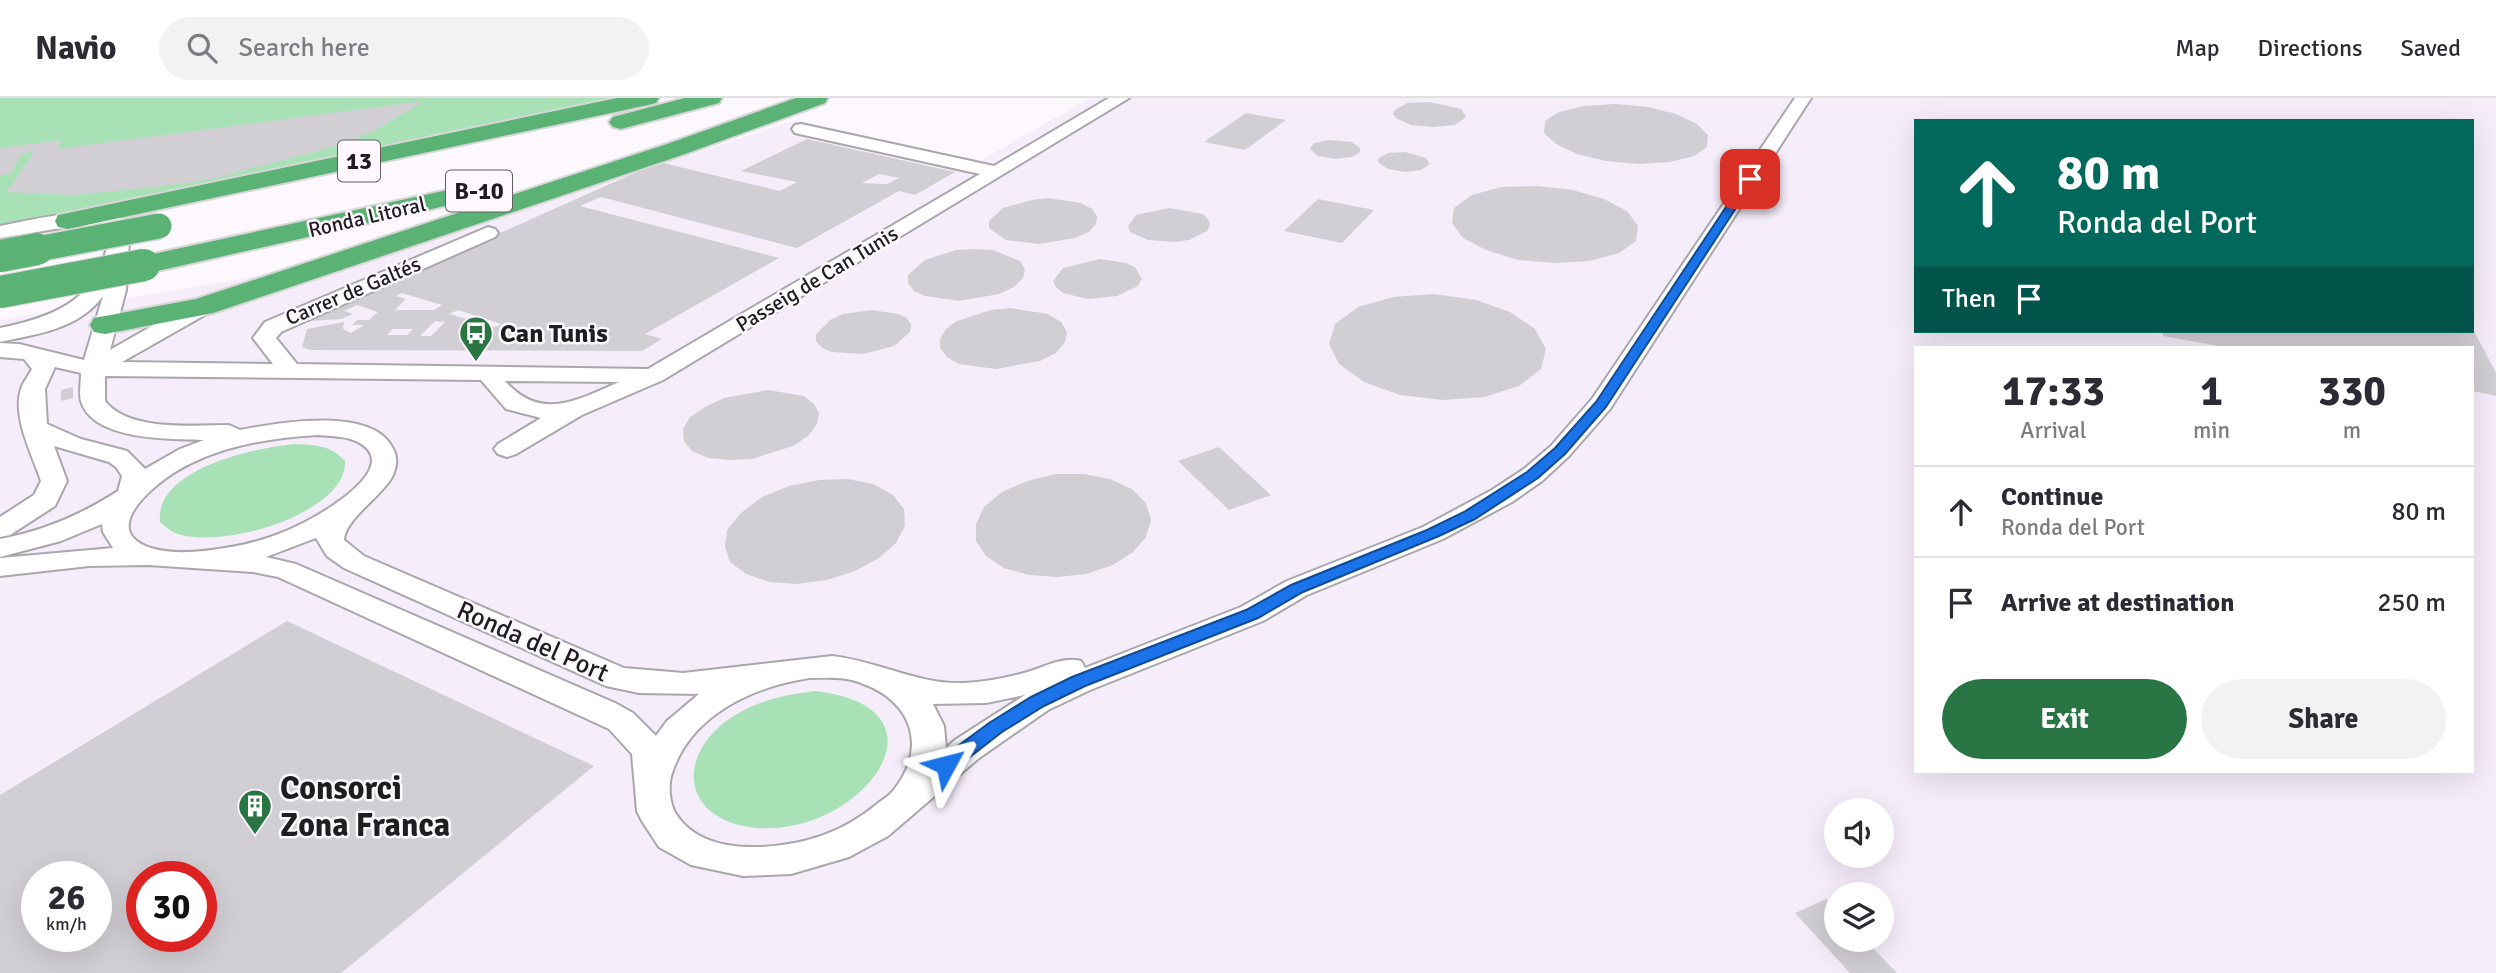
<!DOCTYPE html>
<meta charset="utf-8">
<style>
body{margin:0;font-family:Signika,sans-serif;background:#f2f2f3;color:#2b2b33;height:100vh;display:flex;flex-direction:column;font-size:26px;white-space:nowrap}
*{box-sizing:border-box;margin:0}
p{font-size:23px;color:#7c7c81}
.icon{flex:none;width:38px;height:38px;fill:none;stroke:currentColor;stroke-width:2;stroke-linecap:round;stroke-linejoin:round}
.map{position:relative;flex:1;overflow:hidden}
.side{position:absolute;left:1914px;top:248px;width:560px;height:427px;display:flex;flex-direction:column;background:#fff;border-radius:0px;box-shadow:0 7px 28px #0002}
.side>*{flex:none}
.banner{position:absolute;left:1914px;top:21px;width:560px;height:214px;border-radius:0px;box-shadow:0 7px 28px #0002;background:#00695c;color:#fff;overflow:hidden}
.tools{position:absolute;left:1824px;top:700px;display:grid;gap:14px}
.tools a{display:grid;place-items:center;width:70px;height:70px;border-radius:50%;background:#fff;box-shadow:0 7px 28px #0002;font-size:35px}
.speed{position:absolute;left:21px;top:763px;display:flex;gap:14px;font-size:35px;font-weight:700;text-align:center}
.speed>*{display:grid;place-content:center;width:91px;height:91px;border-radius:50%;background:#fff;box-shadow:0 7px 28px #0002;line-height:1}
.speed small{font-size:18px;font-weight:400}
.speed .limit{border:10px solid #d22;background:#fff;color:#111}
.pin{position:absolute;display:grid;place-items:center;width:60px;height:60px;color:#fff;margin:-30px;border-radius:14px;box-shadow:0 4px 10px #0006}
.me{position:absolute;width:77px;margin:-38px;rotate:52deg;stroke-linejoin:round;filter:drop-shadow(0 0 5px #0008)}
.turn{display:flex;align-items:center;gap:24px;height:147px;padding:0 28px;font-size:32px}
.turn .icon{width:91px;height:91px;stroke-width:2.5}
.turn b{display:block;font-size:49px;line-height:60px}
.then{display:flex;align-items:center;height:66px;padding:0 28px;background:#0003;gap:14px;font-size:26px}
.eta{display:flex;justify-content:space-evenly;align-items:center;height:119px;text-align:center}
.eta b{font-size:42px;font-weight:800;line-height:49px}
.button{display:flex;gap:14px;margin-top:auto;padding:14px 28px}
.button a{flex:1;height:80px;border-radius:42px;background:#2a7544;color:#fff;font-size:28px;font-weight:800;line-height:80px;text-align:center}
.button a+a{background:#f2f2f3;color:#2b2b33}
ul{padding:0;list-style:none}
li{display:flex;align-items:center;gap:21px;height:91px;padding:0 28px;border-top:2px solid #e1e1e2}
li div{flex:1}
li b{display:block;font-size:26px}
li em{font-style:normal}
header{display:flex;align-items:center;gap:42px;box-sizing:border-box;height:98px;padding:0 35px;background:#fff;border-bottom:2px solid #e1e1e2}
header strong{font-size:33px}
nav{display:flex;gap:38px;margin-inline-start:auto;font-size:24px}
.search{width:490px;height:63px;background:#f2f2f3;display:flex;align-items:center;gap:18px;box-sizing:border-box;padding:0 24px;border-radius:38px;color:#7c7c81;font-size:26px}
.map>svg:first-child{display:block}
.built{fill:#f5edfa;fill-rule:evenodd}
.green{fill:#a9e1b7}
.building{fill:#d2cfd4;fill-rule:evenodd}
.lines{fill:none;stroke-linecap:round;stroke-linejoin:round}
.street-casing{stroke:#aaa7ac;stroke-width:4}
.highway-casing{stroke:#d7d6d7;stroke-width:4}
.street{fill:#fff;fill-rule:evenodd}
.highway{fill:#5ab275;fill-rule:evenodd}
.highway-bridge-far1-casing{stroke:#d7d6d7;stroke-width:28;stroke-linecap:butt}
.highway-bridge-casing{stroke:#d7d6d7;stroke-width:34;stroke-linecap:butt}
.highway-bridge-far1{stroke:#5ab275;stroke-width:25}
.highway-bridge{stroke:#5ab275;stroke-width:32}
.route{fill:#1a73e8;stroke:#114b97;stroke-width:2}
.labels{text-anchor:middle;stroke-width:5;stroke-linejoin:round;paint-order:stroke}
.far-street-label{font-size:21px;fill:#1f1d1f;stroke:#fcf8fe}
.shield{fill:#fcf8fe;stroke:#615f62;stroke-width:2}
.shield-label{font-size:24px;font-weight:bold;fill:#1f1d1f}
.poi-label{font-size:26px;font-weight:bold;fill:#1f1d1f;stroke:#fcf8fe;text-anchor:start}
.street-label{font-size:26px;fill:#1f1d1f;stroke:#fcf8fe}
.near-poi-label{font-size:32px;font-weight:bold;fill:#1f1d1f;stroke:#fcf8fe;text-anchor:start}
</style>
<header>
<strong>Navio</strong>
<div class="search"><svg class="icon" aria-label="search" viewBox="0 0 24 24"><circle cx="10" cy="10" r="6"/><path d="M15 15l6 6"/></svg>Search here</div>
<nav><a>Map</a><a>Directions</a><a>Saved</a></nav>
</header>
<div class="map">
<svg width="2496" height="875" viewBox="0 0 2496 875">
<rect width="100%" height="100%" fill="#fcf8fe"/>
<!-- built -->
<path class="built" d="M 1090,0 L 2496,0 L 2496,875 L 0,875 L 0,222 L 301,171 L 547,104 L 796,22 L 980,63 ZM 1916,23 L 2473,23 L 2473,233 L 1916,233 ZM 1916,250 L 2473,250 L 2473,674 L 1916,674 ZM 1836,712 L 1881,712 L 1881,758 L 1836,758 ZM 37,779 L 96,779 L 96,838 L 37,838 ZM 142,779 L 201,779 L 201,838 L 142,838 ZM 1836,796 L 1881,796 L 1881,842 L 1836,842 Z"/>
<!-- green -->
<path class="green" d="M 0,0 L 626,0 L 183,94 L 0,127 Z
M 294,346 C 315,347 331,347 345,363 C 347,417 216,454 173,434 C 169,432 164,427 160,424 C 154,371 255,350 294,346 Z
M 815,593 C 963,610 856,745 749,729 C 685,719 676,662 725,624 C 752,604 782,597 815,593 Z"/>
<!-- building -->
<path class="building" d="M 424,3 L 374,33 L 340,47 L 212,81 L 165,88 L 73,97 L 7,94 L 34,54 L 23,55 L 10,76 L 0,77 L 0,50 L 62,42 L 57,51 Z
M 1430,4 L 1461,11 L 1466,19 L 1455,27 L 1433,29 L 1411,27 L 1396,20 L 1393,16 L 1395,12 L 1407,5 Z
M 1615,6 L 1648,9 L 1676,16 L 1697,26 L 1708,37 L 1707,49 L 1694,58 L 1670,64 L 1639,66 L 1606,63 L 1577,56 L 1556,46 L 1544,35 L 1545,23 L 1559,14 L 1584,8 Z
M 1246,15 L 1286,22 L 1245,52 L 1204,44 Z
M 807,41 L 955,74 L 915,97 L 899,93 L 797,150 L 601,99 L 580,108 L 779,160 L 645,236 L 662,241 L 642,253 L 309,252 L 302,249 L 307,231 L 344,224 L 343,231 L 351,235 L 364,227 L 352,227 L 357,222 L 369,222 L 378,214 L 357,207 L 344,213 L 353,216 L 341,221 L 310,223 L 310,220 L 659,64 L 780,93 L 797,84 L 741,73 ZM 879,76 L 899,80 L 887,86 L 862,85 ZM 402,195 L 442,207 L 434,212 L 395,212 L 406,201 L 396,198 ZM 458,212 L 501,226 L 495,229 L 449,216 ZM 435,223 L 445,224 L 431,238 L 420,238 ZM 393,231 L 413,231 L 407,237 L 387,237 Z
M 1329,42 L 1352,44 L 1360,50 L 1360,54 L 1352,59 L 1335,61 L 1318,58 L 1310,51 L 1314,45 Z
M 1405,54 L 1426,60 L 1430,66 L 1421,72 L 1405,74 L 1388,71 L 1378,64 L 1379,60 L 1388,55 Z
M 1536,88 L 1573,92 L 1604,101 L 1627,113 L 1638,128 L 1636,143 L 1619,155 L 1590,163 L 1555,165 L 1518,162 L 1486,152 L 1463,140 L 1452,125 L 1454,110 L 1472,97 L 1501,89 Z
M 1048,100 L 1081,105 L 1092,111 L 1097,118 L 1096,126 L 1089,134 L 1075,140 L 1039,146 L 1006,142 L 989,130 L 989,123 L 1003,110 L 1032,102 Z
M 1318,101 L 1374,112 L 1342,145 L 1284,133 Z
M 1169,110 L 1203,116 L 1208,121 L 1210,127 L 1207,133 L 1189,142 L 1175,144 L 1148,142 L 1130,134 L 1128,128 L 1136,117 Z
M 974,151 L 993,152 L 1020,163 L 1025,171 L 1023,180 L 1014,189 L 999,196 L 959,203 L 925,198 L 914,193 L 908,185 L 908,177 L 925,162 L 956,152 Z
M 1100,161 L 1126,165 L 1135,169 L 1142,181 L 1138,188 L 1117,198 L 1088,201 L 1063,195 L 1056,189 L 1053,183 L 1063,170 Z
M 1434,196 L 1476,202 L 1510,214 L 1535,231 L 1546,251 L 1541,271 L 1519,288 L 1484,299 L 1443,302 L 1400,297 L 1364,284 L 1339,266 L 1329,246 L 1335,226 L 1358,209 L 1393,199 Z
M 1010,210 L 1048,216 L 1061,224 L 1067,234 L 1065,244 L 1056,255 L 1040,263 L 996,271 L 959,266 L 947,259 L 940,250 L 940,241 L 946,231 L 957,223 L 991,212 Z
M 872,212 L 898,216 L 907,220 L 911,227 L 910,234 L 894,248 L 863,256 L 832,254 L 822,250 L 816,243 L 816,236 L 830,222 L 843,216 Z
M 2163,233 L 2474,233 L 2496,275 L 2496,298 L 2473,293 L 2473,250 L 2230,250 L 2163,238 Z
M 73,289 L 73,300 L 61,303 L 61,292 Z
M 768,292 L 804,298 L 814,306 L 819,315 L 817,326 L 808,338 L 793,348 L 752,361 L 729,362 L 708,360 L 692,353 L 684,343 L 683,331 L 690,319 L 705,309 L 724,300 Z
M 1219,349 L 1271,397 L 1229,412 L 1178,363 Z
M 1055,376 L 1084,376 L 1110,381 L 1132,391 L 1146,405 L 1151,422 L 1146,439 L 1133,454 L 1113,467 L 1086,476 L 1057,479 L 1029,477 L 1004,470 L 986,458 L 976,443 L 976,426 L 984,409 L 1002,394 L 1027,383 Z
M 848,381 L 873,386 L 893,397 L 904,411 L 905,428 L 896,445 L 879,460 L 855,473 L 827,482 L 797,486 L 769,484 L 746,476 L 730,464 L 725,449 L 727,432 L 741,415 L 762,399 L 789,388 L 819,382 Z
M 287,523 L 594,668 L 341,875 L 0,875 L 0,697 ZM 37,779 L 96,779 L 96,838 L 37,838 ZM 142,779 L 201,779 L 201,838 L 142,838 Z
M 1826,801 L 1836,811 L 1836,842 L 1865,842 L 1897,875 L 1850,875 L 1795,815 Z"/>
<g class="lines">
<!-- street casing -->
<g class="street-casing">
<path id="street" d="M 1109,0 L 1129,0 L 663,282 L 582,317 L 516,356 L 507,359 L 498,356 L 494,351 L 498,346 L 541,320 L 506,311 L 481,282 L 105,278 L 105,303 C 129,334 194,327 229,327 L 240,332 C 276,325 371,308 392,349 C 398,358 397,369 392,379 C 381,399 345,421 344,442 L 364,458 L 624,570 L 683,575 L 832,558 C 878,563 918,587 965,585 C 985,584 1005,580 1024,575 C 1043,570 1062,558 1081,563 L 1085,570 L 1241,509 L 1287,483 L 1423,429 L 1492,392 L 1524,371 L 1551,348 L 1592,301 L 1795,0 L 1811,0 L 1610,311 L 1569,358 L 1542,383 L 1512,404 L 1443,441 L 1307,497 L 1263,523 L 1090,592 L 1048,612 L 979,660 L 888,738 L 849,759 L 791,776 L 743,778 L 691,767 L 659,749 L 642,723 L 637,713 L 632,656 L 609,631 L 278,479 L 253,474 L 148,467 L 89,468 L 0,478 L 0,460 L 113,450 L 103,434 L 102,426 L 61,443 L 0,459 L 0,441 C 43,433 81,417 118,393 L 122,378 L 116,369 L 109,364 L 54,348 L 67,383 L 55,408 L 10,437 L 0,439 L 0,419 L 34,397 L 41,383 C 32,356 12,319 21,291 C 23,284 29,277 32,271 L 24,261 L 0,259 L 0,245 L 19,246 L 84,262 L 103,198 C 79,231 37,236 0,244 L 0,230 C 61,218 104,197 110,130 L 80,127 L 0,140 L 0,128 C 28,123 110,101 130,127 L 126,192 L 110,252 L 194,204 L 210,204 L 213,209 L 210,214 L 122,264 L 273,266 L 253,240 L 265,224 L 488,129 L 495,131 L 498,135 L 495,139 L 281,234 L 276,240 L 297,266 L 648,271 L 980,76 L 795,35 L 792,31 L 795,27 L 801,26 L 994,68 ZM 55,269 L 81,275 C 81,283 79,295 81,303 C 92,343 173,341 204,342 L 180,351 L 145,371 L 127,353 L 81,341 L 47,326 L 45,291 ZM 505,283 L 619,284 C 577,302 541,324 505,283 ZM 317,337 C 331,338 346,338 358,344 C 405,369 320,417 301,426 C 277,438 252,446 225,450 C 202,454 174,457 151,450 C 99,433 151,389 175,374 C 218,348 268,340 317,337 ZM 316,440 L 327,458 L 344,470 L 606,588 L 639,595 L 699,596 L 667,623 L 656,638 L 633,615 L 615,605 L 296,466 L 266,459 ZM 809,580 C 826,580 845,578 861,585 C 913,603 928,650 893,693 C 889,698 882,702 877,706 C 842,735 804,747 760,749 C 728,750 694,744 676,716 C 669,705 668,686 672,675 C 691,617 752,589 809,580 ZM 1025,597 L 955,642 L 946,650 L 944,628 L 933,606 L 986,605 Z"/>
</g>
<!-- highway casing -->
<g class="highway-casing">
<path id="highway" d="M 617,0 L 659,0 L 656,5 L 648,7 L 68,131 L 58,129 L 55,123 L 58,117 L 68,115 Z
M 685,0 L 722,0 L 719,5 L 621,31 L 613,29 L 609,24 L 613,19 Z
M 796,0 L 828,0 L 825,5 L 685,56 L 213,215 L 105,236 L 94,234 L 90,227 L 94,220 L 105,218 L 196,201 L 667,46 Z
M 480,85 L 489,88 L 493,93 L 489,98 L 144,176 L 134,173 L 130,167 L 134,161 L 144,158 Z"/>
</g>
<!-- street -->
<use href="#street" class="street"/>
<!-- highway -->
<use href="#highway" class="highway"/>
<!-- highway-bridge-far1 casing -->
<g class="highway-bridge-far1-casing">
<path id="highway-bridge-far1" d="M 27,153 L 159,128"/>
</g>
<!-- highway-bridge casing -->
<g class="highway-bridge-casing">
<path id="highway-bridge" d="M 0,158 L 37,151
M 0,194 L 144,167"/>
</g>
<!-- highway-bridge-far1 -->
<use href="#highway-bridge-far1" class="highway-bridge-far1"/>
<!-- highway-bridge -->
<use href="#highway-bridge" class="highway-bridge"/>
</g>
<!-- route -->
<path class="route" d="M 1746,79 L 1755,81 L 1606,309 L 1565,356 L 1538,380 L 1475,421 L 1439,438 L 1303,494 L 1258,520 L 1085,588 L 1044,608 L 1002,634 L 953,672 L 939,672 L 937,667 L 939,662 L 989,625 L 1031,599 L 1072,579 L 1246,512 L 1291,487 L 1427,432 L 1464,414 L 1527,374 L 1555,350 L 1596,304 Z"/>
<!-- icons -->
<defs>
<g id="bus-pin" transform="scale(1.75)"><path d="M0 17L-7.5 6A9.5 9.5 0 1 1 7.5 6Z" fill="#2a7544" stroke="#fcf8fe"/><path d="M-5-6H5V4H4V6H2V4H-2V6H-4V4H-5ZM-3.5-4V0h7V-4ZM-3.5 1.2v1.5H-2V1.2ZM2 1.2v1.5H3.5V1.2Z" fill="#fff"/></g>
<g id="building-pin" transform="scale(1.75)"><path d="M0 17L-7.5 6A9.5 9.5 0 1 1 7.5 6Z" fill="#2a7544" stroke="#fcf8fe"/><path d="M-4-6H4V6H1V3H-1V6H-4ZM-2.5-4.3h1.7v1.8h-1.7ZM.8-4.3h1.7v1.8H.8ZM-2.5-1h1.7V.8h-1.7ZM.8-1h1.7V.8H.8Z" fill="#fff"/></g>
</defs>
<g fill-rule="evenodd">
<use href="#bus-pin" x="476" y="235"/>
<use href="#building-pin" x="255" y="708"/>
</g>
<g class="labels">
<!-- far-street labels -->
<g class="far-street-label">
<text transform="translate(367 119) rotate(-13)" y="7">Ronda Litoral</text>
<text transform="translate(817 181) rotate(-31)" y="7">Passeig de Can Tunis</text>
<text transform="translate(353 193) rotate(-23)" y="7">Carrer de Galtés</text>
</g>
<!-- shield labels -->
<g class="shield">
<rect x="338" y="42.5" width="42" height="41" rx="5"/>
<rect x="446" y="72.5" width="66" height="41" rx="5"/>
</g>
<g class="shield-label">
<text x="359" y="71">13</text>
<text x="479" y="101">B-10</text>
</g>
<!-- poi labels -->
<g class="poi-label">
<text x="500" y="244">Can Tunis</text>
</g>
<!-- street labels -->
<g class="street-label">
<text transform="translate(533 543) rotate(24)" y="9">Ronda del Port</text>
</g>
<!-- near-poi labels -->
<g class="near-poi-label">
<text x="280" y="701">Consorci<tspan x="280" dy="37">Zona Franca</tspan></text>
</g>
</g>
</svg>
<div class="tools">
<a><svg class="icon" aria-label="sound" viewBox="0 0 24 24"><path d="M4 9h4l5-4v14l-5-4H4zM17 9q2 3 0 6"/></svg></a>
<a><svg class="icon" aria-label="layers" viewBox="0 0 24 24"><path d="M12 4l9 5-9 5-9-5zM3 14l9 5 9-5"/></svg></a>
</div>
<div class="speed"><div>26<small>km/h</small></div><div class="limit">30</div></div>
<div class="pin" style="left:1750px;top:81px;background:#d93025"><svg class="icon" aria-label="arrive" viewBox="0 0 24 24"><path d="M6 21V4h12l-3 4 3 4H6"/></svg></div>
<svg class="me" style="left:946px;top:667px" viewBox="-20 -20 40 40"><path d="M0-17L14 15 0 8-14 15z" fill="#1a73e8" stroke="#fff" stroke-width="4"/></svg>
<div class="banner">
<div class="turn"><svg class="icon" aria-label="ahead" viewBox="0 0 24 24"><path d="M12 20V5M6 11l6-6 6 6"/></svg><div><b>80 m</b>Ronda del Port</div></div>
<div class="then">Then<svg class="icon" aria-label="arrive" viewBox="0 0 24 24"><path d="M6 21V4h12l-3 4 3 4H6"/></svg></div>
</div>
<section class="side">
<div class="eta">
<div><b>17:33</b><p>Arrival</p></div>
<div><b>1</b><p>min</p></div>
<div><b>330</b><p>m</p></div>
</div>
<ul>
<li><svg class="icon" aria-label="ahead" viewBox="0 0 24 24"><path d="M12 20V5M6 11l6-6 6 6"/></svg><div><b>Continue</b><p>Ronda del Port</p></div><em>80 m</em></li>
<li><svg class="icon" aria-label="arrive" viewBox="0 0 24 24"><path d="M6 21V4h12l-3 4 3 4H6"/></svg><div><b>Arrive at destination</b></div><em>250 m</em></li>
</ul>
<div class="button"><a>Exit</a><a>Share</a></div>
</section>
</div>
